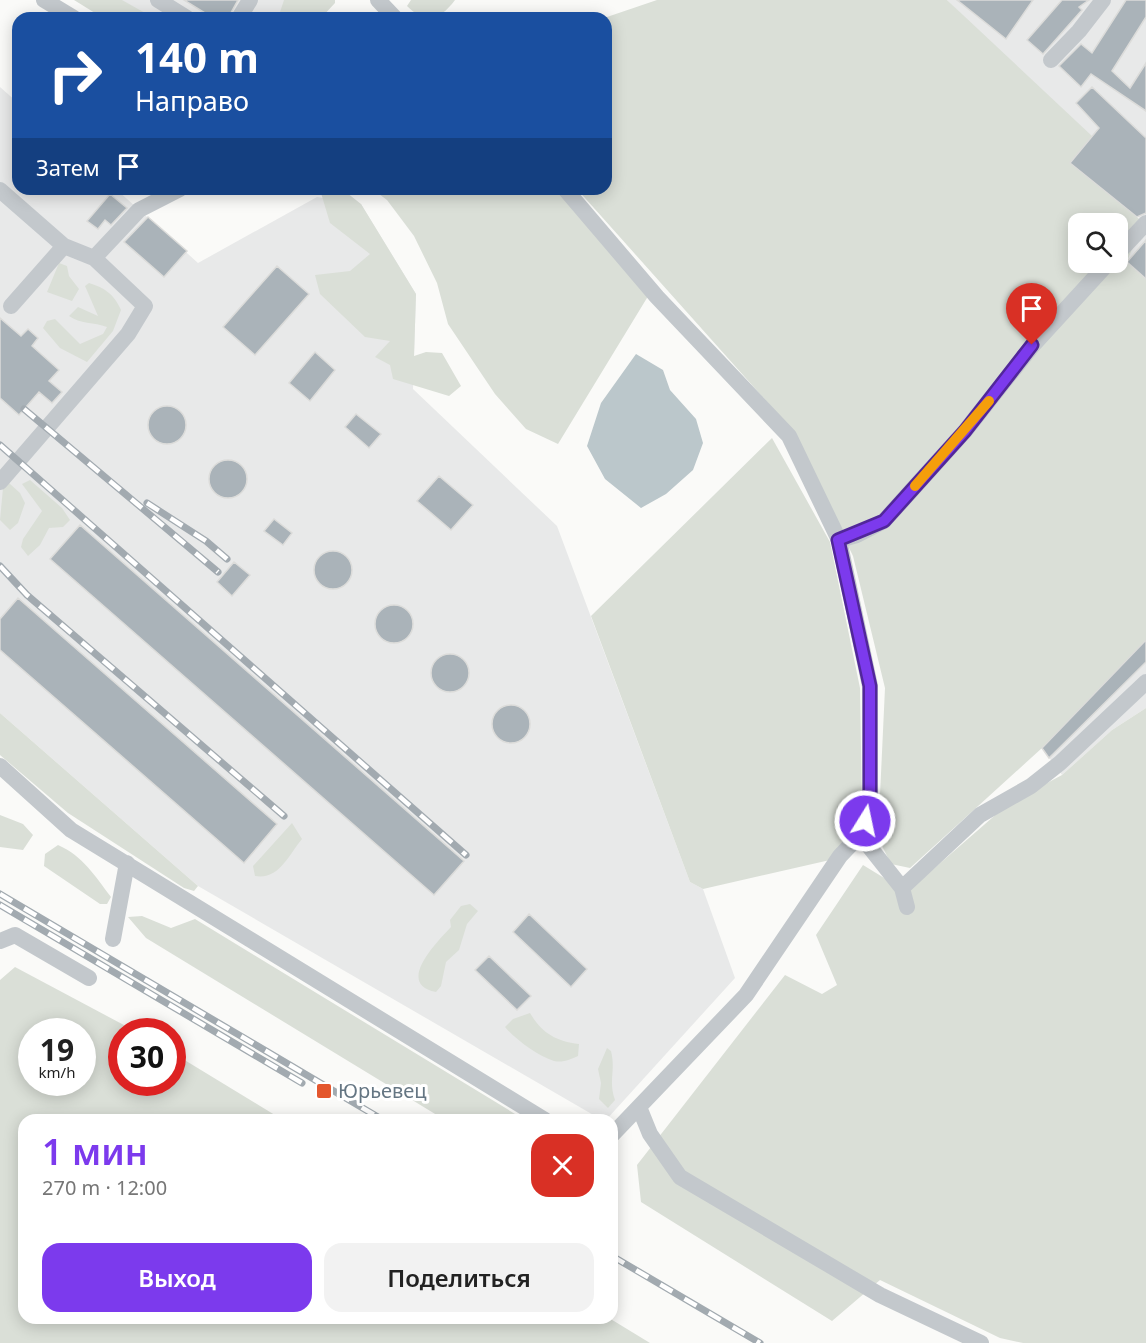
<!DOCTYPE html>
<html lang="ru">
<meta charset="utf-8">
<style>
body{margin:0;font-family:"Noto Sans",sans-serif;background:#f2f2f2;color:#222;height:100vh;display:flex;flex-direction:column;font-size:22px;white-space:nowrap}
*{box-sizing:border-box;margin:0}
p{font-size:20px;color:#767676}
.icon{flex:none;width:33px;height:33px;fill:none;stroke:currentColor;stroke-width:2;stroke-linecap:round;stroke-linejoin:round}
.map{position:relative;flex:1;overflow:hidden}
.panel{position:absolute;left:18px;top:1114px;width:600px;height:210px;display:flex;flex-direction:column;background:#fff;border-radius:18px;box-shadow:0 3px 15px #0003}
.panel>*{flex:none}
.guide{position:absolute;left:12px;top:12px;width:600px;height:183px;border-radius:18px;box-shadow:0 3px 15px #0003;background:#1a4fa0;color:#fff;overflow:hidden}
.fabs{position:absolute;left:1068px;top:213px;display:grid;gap:12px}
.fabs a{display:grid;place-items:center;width:60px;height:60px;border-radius:12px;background:#fff;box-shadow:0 3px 15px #0003;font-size:30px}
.speed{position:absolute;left:18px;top:1018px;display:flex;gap:12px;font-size:30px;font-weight:700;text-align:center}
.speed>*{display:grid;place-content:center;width:78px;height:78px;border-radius:50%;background:#fff;box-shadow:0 3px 15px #0003;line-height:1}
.speed small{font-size:15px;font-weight:400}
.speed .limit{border:9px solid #d22;background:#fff;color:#111}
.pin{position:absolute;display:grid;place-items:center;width:51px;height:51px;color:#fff;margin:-62px -26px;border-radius:50% 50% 50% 0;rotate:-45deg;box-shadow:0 0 6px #0007}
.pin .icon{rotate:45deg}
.me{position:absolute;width:66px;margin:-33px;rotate:10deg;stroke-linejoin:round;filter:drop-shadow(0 0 4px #0008)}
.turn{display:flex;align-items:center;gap:21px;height:126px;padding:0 24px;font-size:27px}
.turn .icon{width:78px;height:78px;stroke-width:2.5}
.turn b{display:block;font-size:42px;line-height:51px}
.then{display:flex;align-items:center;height:57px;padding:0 24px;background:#0003;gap:12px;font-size:22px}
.round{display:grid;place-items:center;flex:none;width:63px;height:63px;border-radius:18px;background:#f2f2f2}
.summary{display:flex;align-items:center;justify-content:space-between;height:102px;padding:0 24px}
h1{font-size:36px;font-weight:600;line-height:45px;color:#7c3aed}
.button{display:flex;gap:12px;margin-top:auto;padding:12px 24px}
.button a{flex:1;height:69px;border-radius:18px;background:#7c3aed;color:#fff;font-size:24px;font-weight:600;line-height:69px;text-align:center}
.button a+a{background:#f2f2f2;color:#222}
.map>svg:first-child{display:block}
.built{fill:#e8e9e9}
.green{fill:#dadfd7;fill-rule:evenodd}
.water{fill:#bbc7cb}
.building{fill:#aab3b9;stroke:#dcdcda;stroke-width:1.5}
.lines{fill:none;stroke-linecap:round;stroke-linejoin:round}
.minor{stroke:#c3c8cc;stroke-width:16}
.rail-casing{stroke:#a2aab0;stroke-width:7}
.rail{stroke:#fff;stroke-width:4.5;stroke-dasharray:14;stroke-linecap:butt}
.route-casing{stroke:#51269a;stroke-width:15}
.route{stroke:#7c3aed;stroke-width:10}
.slow{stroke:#f59e0b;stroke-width:10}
.poi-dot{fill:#e4572e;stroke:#fff;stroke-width:2}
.labels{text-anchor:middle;stroke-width:6;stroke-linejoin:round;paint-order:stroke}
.poi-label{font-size:20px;fill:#657683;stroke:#fff;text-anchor:start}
</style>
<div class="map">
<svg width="1146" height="1343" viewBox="0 0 1146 1343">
<rect width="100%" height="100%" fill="#fafaf8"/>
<!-- built -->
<path class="built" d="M 115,0 L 304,0 L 290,18 L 143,18 Z
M 947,0 L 1146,0 L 1146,279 L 1127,262 L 1143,221 L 1070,163 L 1088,141 Z
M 0,87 L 18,103 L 18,189 L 116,189 L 198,263 L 317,197 L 361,204 L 416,294 L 413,389 L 557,526 L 690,882 L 703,889 L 735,978 L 606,1120 L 602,1120 L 198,886 L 0,713 Z
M 1146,640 L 1146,708 L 1112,730 L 1062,775 L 1042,748 Z"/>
<!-- green -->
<path class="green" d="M 74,0 L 122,0 L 154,18 L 103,18 Z
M 284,0 L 335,0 L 335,3 L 321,18 L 278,18 Z
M 411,0 L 455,0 C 441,19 426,25 407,6 Z
M 657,0 L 947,0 L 1092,136 L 1071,163 L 1143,222 L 1127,262 L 1146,279 L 1146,640 L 1042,748 L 910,868 L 891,864 L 878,838 L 885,688 L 853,556 L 792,430 L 577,189 L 606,189 L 606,18 L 604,18 ZM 1078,224 L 1118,224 L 1118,262 L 1078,262 Z
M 301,189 L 342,189 L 361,204 L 416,294 L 414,356 L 426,352 L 442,353 L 461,386 L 449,396 L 393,379 L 390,365 L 375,357 L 390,341 L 365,337 L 320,294 L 315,275 L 350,271 L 370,254 L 330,223 L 321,193 L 301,193 Z
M 377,189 L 559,189 L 650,293 L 558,444 L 526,429 L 495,394 L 448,324 L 437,283 L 414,236 L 387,200 L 375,191 Z
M 59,263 L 67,266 L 69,276 L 79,289 L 72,301 L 47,292 Z
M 89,283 C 105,288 114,294 121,310 L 113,331 L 87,362 L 60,348 L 43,328 L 47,321 L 55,319 L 80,344 L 103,334 L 107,327 C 94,322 80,324 69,316 L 78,307 L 98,316 L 85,286 Z
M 772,438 L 830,542 L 860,688 L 862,808 L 852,833 L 830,860 L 703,889 L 690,882 L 591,616 Z
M 30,480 L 62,508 L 70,520 L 63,527 L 49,528 L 40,545 L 28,556 L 21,547 L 23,539 L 42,511 L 22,484 Z
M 9,483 L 20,493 L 25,503 L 18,523 L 10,530 L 0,520 L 3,488 Z
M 1146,708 L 1146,1343 L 1023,1343 L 1000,1338 L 880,1280 L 832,1321 L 641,1202 L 637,1165 L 785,975 L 822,994 L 837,985 L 816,935 L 863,865 L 907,892 L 1008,804 L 1062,775 L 1112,730 Z
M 0,713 L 198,886 L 194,891 L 184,888 L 68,813 L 0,755 Z
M 0,815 L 23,824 L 33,835 L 23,850 L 0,847 Z
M 292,823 L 302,839 C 288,856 279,880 255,876 L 253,866 Z
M 58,845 C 83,856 95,876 111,897 L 107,904 L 100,904 L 44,866 L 45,854 Z
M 470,904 L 478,911 L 467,924 L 459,950 L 446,962 L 441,986 L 436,992 C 395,984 437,942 451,927 L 450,920 L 461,906 Z
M 142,916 L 171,928 L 195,919 L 525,1120 L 445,1120 L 146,938 L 128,917 Z
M 15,967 L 137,1032 L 122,1032 L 122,1083 L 172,1083 L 173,1053 L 283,1120 L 24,1120 L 24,1318 L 609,1318 L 650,1343 L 0,1343 L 0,980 ZM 32,1032 L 82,1032 L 82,1083 L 32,1083 Z
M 530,1013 C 542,1033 555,1041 579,1044 L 578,1056 C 571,1059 563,1063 554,1061 C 538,1056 516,1040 505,1027 L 513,1019 Z
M 607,1048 L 611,1051 C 616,1071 608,1080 615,1100 L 608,1108 L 599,1099 L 601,1083 L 598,1069 Z"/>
<!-- water -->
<path class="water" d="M 636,354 L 663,370 L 670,390 L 696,419 L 703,443 L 693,470 L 666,494 L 641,508 L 605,479 L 587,446 L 601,403 Z"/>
<!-- building -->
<path class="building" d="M 184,0 L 238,0 L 228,18 L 213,18 Z
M 957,0 L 1033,0 L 1006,39 Z
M 1062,0 L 1089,0 L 1079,7 L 1082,10 L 1043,54 L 1027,40 Z
M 1126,0 L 1146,0 L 1146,17 L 1112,71 L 1130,88 L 1146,63 L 1146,111 L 1091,74 L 1081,87 L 1059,66 L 1081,44 L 1092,53 Z
M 1092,87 L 1146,138 L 1146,213 L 1137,217 L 1070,163 L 1099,128 L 1076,103 Z
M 110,194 L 127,208 L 111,225 L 105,220 L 98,229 L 87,221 Z
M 148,217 L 187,251 L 164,277 L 124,242 Z
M 1146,240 L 1146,279 L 1127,262 Z
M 277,266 L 309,294 L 255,355 L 223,327 Z
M 0,318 L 21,336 L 28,329 L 38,338 L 32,346 L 59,370 L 49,381 L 62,392 L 52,403 L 39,392 L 19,415 L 0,398 Z
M 315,352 L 335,370 L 310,401 L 289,383 Z
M148 425a19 19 0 1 1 38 0a19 19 0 1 1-38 0Z
M 356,414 L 381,434 L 369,448 L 345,427 Z
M209 479a19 19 0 1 1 38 0a19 19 0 1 1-38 0Z
M 439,476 L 473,505 L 451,530 L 417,501 Z
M 274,519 L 292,533 L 283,545 L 264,531 Z
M 80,525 L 464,861 L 434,895 L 50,559 Z
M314 570a19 19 0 1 1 38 0a19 19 0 1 1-38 0Z
M 234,562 L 250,575 L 232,596 L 217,582 Z
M 18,598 L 277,824 L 244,863 L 0,650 L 0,619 Z
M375 624a19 19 0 1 1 38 0a19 19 0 1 1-38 0Z
M 1146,640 L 1146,662 L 1049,758 L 1042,748 Z
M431 673a19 19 0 1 1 38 0a19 19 0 1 1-38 0Z
M492 724a19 19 0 1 1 38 0a19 19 0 1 1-38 0Z
M 529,914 L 587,969 L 571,987 L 513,932 Z
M 489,956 L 531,996 L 517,1010 L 475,970 Z"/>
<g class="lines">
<!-- minor -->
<path class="minor" d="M 44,0 L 74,18
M 158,0 L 187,18
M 378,0 L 395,18
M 239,18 L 250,0
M 1051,60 L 1079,31 L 1103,0
M 565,189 L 657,297 L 789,436 L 839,540 L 870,686 L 870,807 L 860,835 L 840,856 L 746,995 L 612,1135
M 0,190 L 64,246
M 1118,253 L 1146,223
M 11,306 L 64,246 L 94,258
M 0,482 L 128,334 L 145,306 L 94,258 L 139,210 L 180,189
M 839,540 L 857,535 L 884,521 L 965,431 L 1033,345 L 1109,262
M 0,766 L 71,830 L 545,1120
M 860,835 L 902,888 L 980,815 L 1031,786 L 1060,763 L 1146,682
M 902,888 L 907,907
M 113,939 L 127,863
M 0,941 L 15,935 L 89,978
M 639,1107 L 650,1134 L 680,1177 L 880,1295 L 981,1343"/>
<!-- rail casing -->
<g class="rail-casing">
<path id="rail" d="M 24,409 L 218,572
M 0,445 L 466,855
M 147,503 L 206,541 L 227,559
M 0,566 L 27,595 L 284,816
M 0,894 L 383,1120
M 0,905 L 302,1083
M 612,1256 L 760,1343"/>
</g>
<!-- rail -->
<use href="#rail" class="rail"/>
</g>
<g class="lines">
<!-- route casing -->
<g class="route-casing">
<path id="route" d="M 865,821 L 870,807 L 870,686 L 838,540 L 884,521 L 965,431 L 1032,345"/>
</g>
<!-- route -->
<use href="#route" class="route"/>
<!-- slow -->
<path class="slow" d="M 915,486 L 989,401"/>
</g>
<!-- markers -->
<rect class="poi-dot" x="316" y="1083" width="16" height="16" rx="3"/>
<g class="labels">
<!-- poi labels -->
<g class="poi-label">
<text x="338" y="1098">Юрьевец</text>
</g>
</g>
</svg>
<div class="fabs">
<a><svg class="icon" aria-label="search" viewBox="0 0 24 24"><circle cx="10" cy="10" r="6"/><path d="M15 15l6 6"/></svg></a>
</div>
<div class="speed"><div>19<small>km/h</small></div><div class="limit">30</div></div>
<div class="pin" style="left:1032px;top:345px;background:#d93025"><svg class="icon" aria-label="arrive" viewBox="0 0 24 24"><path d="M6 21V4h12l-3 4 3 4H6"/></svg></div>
<svg class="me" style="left:865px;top:821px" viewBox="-20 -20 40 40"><circle r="17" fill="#7c3aed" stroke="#fff" stroke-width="3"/><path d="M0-11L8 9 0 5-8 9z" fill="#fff"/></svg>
<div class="guide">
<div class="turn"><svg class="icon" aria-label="right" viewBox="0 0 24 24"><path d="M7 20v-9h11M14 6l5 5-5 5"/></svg><div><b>140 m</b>Направо</div></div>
<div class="then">Затем<svg class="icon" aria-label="arrive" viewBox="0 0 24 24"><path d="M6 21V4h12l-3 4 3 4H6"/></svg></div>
</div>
<section class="panel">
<div class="summary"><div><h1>1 мин</h1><p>270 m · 12:00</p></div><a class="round" style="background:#d93025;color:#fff"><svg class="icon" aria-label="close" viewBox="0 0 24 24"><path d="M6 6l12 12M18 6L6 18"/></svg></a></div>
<div class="button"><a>Выход</a><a>Поделиться</a></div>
</section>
</div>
